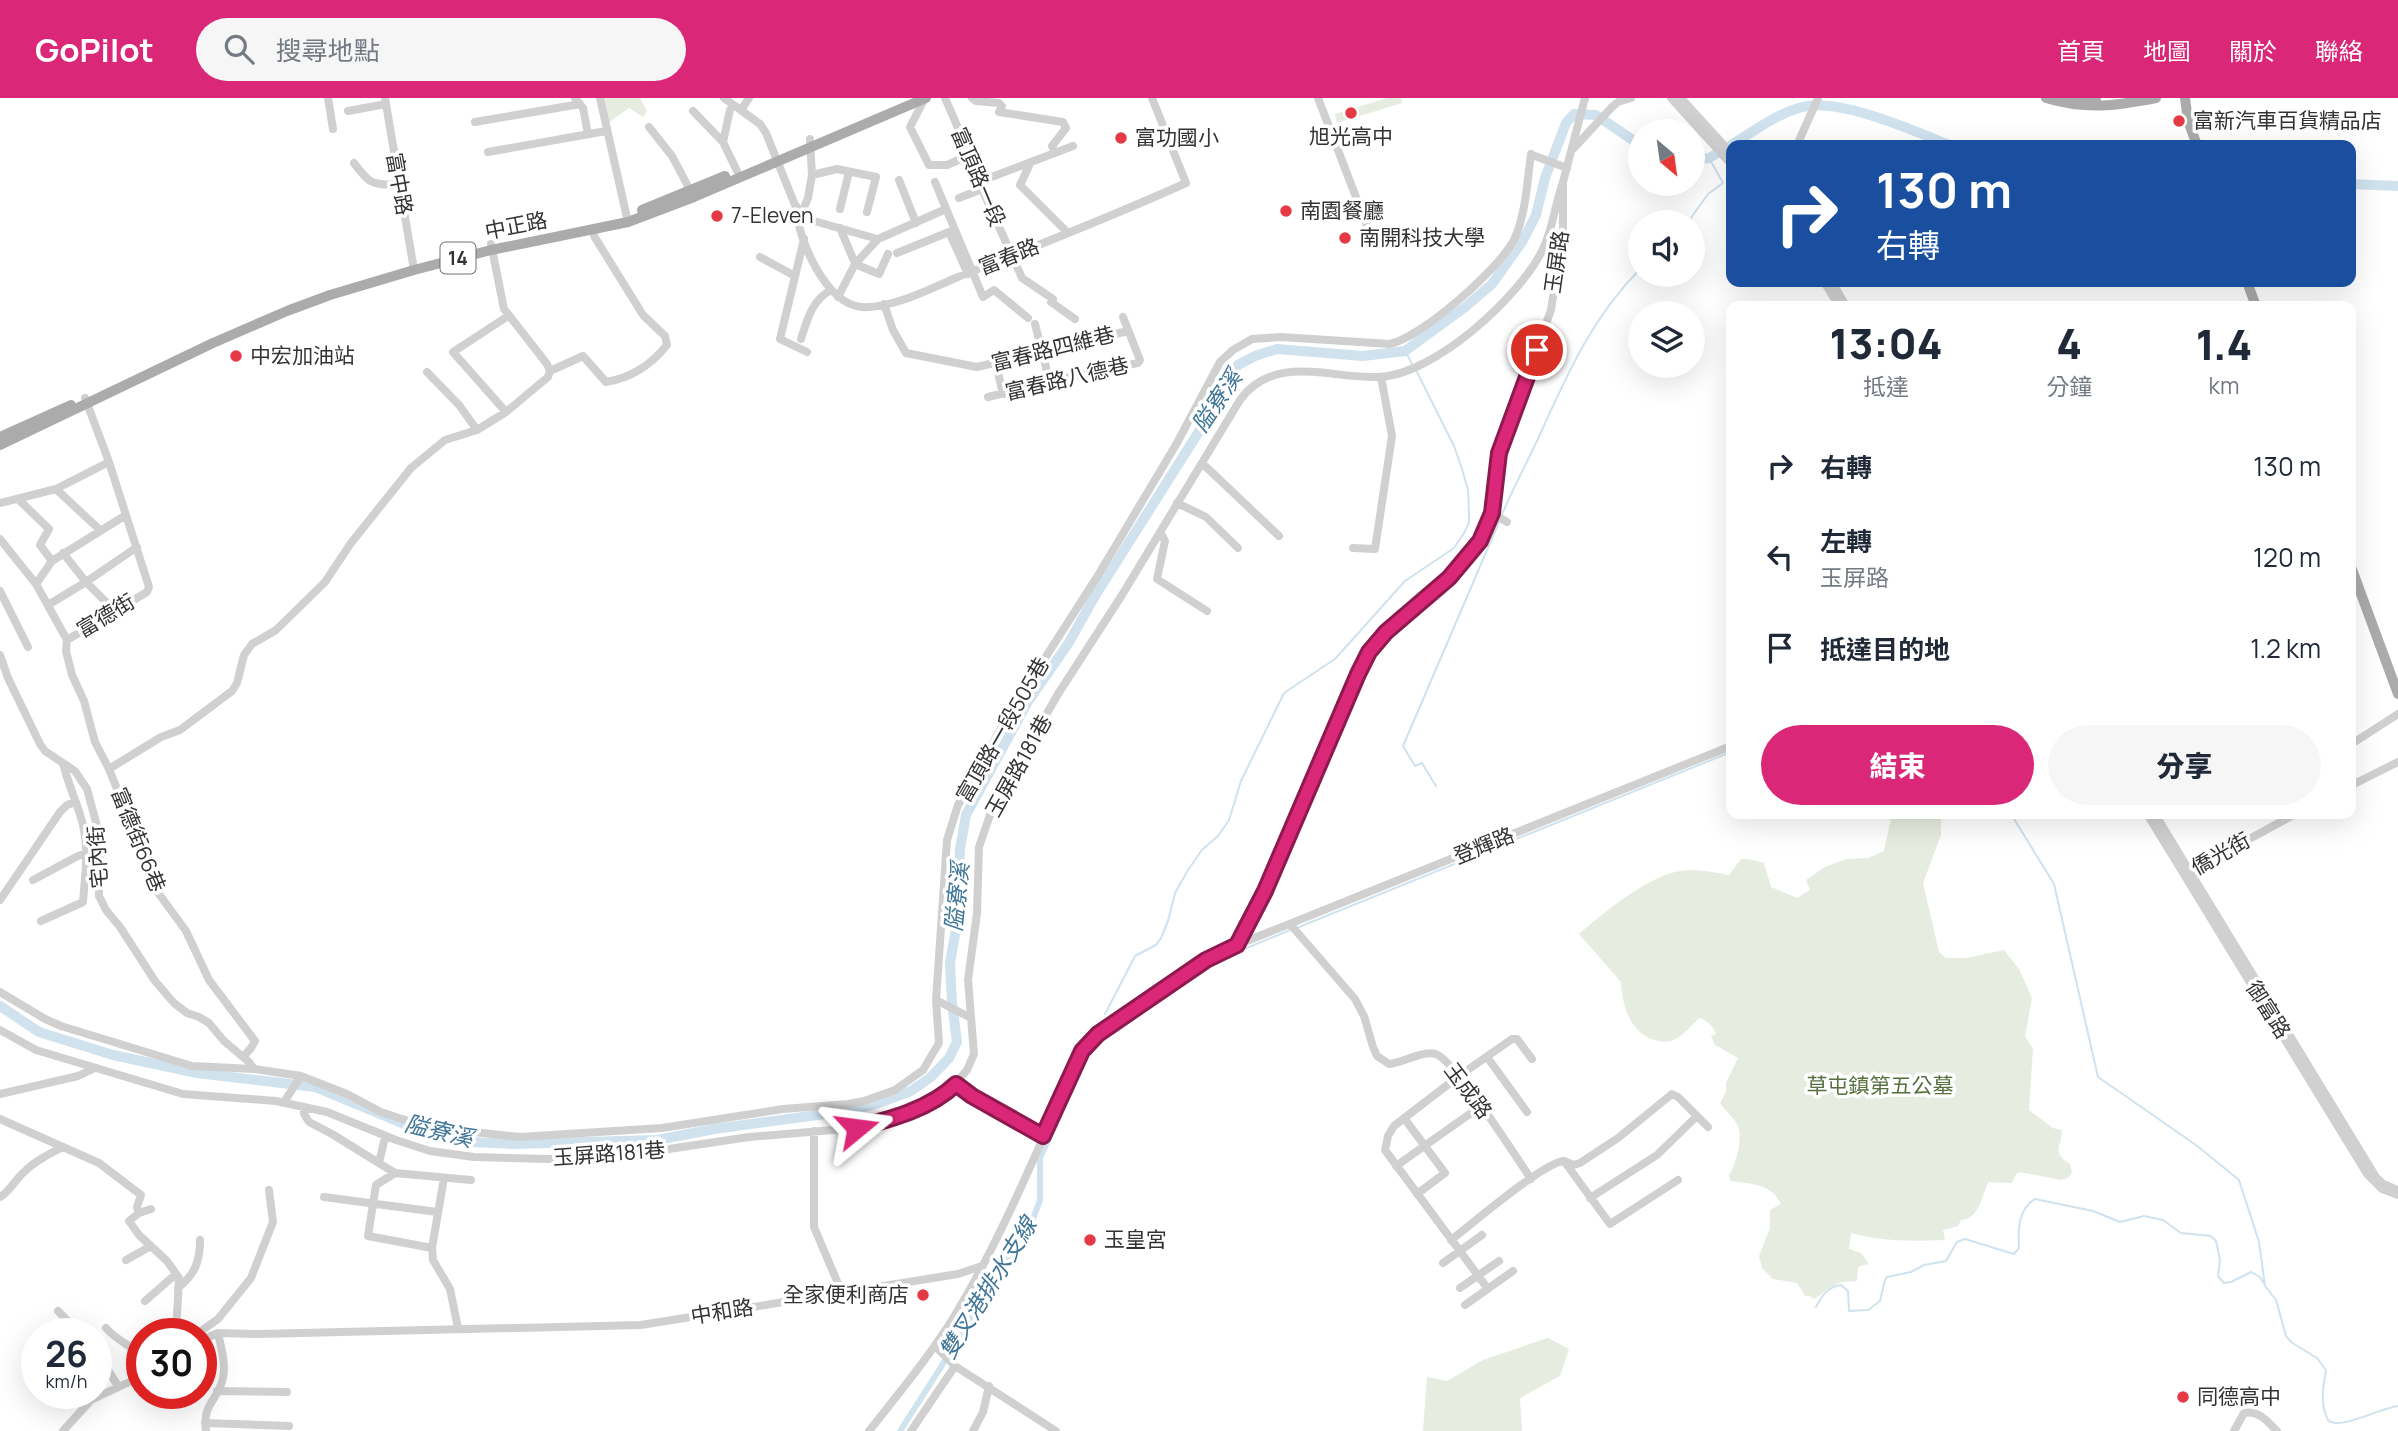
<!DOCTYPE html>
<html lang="zh-TW">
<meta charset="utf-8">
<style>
body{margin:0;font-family:Manrope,"Noto Sans TC",sans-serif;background:#f6f6f7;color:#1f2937;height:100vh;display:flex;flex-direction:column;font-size:26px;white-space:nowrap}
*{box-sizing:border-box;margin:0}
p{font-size:23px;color:#747a83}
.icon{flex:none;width:38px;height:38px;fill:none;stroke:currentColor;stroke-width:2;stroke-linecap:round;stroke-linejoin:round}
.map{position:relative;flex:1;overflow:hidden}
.drawer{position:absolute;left:1726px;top:203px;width:630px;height:518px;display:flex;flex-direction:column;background:#fff;border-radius:14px;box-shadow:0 7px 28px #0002}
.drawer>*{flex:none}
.banner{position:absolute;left:1726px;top:42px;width:630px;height:147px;border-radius:14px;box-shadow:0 7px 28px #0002;background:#1a4fa0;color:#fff;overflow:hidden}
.needle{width:46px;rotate:151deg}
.tools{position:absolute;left:1628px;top:21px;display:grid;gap:14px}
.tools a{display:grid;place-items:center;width:77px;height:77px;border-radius:50%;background:#fff;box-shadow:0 7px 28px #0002;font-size:35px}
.speed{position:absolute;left:21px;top:1220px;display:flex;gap:14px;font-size:35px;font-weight:700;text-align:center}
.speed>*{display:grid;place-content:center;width:91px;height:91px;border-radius:50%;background:#fff;box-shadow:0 7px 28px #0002;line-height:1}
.speed small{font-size:18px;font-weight:400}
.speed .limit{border:10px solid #d22;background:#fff;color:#111}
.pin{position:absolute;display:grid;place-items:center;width:60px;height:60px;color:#fff;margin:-30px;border:4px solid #fff;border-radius:50%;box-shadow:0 2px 7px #0007}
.me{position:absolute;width:77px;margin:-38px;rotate:74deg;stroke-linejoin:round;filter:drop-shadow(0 0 5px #0008)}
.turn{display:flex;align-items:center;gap:24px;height:147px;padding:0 35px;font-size:32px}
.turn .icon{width:91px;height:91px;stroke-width:2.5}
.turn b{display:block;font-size:49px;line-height:60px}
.eta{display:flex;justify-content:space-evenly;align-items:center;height:119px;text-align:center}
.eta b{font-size:42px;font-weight:800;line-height:49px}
.button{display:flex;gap:14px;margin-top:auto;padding:14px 35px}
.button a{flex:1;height:80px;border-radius:42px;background:#db2777;color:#fff;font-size:28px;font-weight:800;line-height:80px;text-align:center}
.button a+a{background:#f6f6f7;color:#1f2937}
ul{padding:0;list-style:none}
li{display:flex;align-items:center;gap:21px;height:91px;padding:0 35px}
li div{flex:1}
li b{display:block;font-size:26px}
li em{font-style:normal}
header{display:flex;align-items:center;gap:42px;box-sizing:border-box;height:98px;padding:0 35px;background:#db2777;color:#fff}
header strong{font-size:33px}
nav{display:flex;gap:38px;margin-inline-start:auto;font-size:24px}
.search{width:490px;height:63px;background:#f6f6f7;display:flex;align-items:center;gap:18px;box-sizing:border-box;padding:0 24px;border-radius:38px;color:#747a83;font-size:26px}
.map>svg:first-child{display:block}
.green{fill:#e6ecdf}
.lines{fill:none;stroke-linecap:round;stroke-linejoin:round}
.stream{stroke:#cfe2ee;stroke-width:2}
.canal{stroke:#cfe2ee;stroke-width:6}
.river{stroke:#cfe2ee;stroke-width:10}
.minor{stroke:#d0d0d0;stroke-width:8}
.major{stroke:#ababab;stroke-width:10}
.route-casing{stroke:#8e194d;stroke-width:18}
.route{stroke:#db2777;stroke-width:12}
.poi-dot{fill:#e63946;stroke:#fff;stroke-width:2.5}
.labels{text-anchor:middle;stroke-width:7;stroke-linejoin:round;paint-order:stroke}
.shield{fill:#fff;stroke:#707070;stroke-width:2}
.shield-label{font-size:19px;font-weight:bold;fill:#333}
.poi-label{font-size:21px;fill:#333;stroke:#fff;text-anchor:start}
.street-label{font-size:21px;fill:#333;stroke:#fff}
.park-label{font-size:21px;fill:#56703f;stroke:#fff}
.water-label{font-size:23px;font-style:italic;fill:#3f7597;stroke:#fff}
</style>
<header>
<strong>GoPilot</strong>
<div class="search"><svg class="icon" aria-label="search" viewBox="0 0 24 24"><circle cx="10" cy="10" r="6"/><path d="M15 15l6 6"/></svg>搜尋地點</div>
<nav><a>首頁</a><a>地圖</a><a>關於</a><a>聯絡</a></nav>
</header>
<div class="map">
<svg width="2398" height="1333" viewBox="0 0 2398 1333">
<rect width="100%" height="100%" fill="#fff"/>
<!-- green -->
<path class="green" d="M 600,0 L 640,0 L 647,13 L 643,19 L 629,10 L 605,27 Z
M 1387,0 L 1401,0 L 1402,5 L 1337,25 L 1335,16 Z
M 1892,716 L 1941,716 L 1941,737 L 1923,785 L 1939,854 L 1946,860 L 1966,860 L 2004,852 L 2019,871 L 2032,900 L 2025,939 L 2033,950 L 2029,1012 L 2053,1030 L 2062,1032 C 2061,1051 2051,1053 2070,1066 L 2072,1075 L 2068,1080 L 2061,1082 L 2020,1074 L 2016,1076 L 2012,1085 L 1988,1084 C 1982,1098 1979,1121 1961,1122 L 1958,1128 L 1943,1132 L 1945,1142 C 1913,1143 1882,1144 1851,1135 L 1849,1151 L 1861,1155 L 1869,1166 L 1858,1169 L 1857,1182 L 1855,1184 C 1835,1181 1829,1192 1814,1201 L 1810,1198 L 1805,1198 L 1797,1185 L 1773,1181 L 1762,1170 L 1759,1158 L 1770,1130 L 1770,1112 L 1781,1106 C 1771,1085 1751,1086 1731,1083 L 1729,1077 C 1736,1068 1743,1038 1738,1028 C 1734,1020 1726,1013 1720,1005 L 1726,994 L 1726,985 L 1738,960 L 1715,947 L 1711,938 L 1716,936 C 1713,928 1708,923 1700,920 C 1692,926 1683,938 1675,941 C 1670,944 1665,944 1659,943 C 1632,939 1622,909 1621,884 L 1579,836 C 1603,815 1648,778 1680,773 C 1695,771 1714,774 1729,777 L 1741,761 L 1749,761 L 1764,765 L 1771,789 L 1797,800 L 1810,792 L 1806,782 L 1825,769 L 1846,761 L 1868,760 L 1884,753 Z
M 1548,1240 L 1569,1251 L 1560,1278 L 1520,1300 L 1522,1333 L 1423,1333 L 1427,1279 L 1447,1283 L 1483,1262 Z"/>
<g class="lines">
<!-- stream -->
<path class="stream" d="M 1688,124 L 1708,96 L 1723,85 L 1709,60
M 1405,253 L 1412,266
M 1502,416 C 1513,391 1525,368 1537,343 C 1566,279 1590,222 1640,171
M 1436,688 L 1422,665 L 1415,668 L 1403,648 L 1500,422
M 2011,716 L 2054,786 L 2098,979 L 2196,1047 L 2239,1082 L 2259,1144 L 2265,1188 L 2276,1202 L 2286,1238 L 2291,1244 L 2317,1260 L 2326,1272 C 2323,1288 2320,1307 2328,1322 C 2339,1333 2380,1310 2398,1308
M 1299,829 L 1731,654
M 1230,857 L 1290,832
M 1105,916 L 1135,858 L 1156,847 L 1161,840 L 1168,823 L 1175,795 L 1188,772 L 1202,752 L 1218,738 L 1229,722 L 1241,683 L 1284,595 L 1335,561 L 1405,483 L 1454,450 L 1464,435 L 1469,425 L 1469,415 L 1468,392 L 1462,371 L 1454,348 L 1417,274
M 1816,1209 C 1821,1199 1828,1188 1841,1187 L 1848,1193 L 1849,1213 L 1868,1212 L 1880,1203 L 1885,1182 L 1887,1179 L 1911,1174 L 1924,1167 L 1946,1163 L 1957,1144 L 1965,1141 L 2014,1156 L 2019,1150 C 2018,1132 2018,1111 2035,1101 L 2093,1113 L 2120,1124 L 2144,1118 L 2163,1122 L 2181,1135 L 2211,1138 L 2216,1143 L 2220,1162 L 2218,1178 L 2224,1185 L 2231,1184 L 2251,1174 L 2260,1179 L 2265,1187"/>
<!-- canal -->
<path class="canal" d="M 900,1333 L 941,1269 L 997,1174 L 1016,1151 L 1030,1129 L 1040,1102 L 1040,1060 L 1084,962"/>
<!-- river -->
<path class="river" d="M 1731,47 C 1755,33 1781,12 1808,8 C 1844,2 1915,33 1949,47
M 1692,62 L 1709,60 L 1727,50
M 2350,86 L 2398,88
M 0,908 L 39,934 L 113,957 L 197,975 L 315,989 L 421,1033 L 471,1044 L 513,1046 L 657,1042 L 714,1031 L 840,1014 L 876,1006 L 911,993 L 931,979 L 949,960 L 957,944 L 952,905 L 950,865 L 956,831 L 960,751 L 966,717 L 1027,605 L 1068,546 L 1095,498 L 1205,324 L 1226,283 L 1238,267 L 1255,258 L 1277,251 L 1363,258 L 1405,253 L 1464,210 L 1492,186 L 1522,144 L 1536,117 L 1545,80 L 1566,25 L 1574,16 L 1596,17 L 1640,47"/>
<!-- minor -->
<path class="minor" d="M 328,0 L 333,31
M 385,0 L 414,172
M 575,0 L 583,10 L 588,36
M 600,0 L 628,124
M 724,0 L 760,26 L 766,35 L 797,112
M 925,0 L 910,29 L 929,67 L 947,67 L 970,57
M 945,0 L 981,83 L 982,91 L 1022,180 L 1053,201 L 1051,204 L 1075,221
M 972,0 L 976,3 L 999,5 L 1002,8 L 999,14 L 1063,24 L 1066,30 L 1052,48 L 1055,55
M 1318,0 L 1374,146
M 1671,0 L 1731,66
M 1681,0 L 1731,55
M 741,12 L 749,0
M 348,13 L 386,6
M 693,13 L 723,44 L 737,73
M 475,24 L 580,6
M 649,29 L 672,58 L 690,92
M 810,41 L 812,77 L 808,100 L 800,119 L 874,140
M 723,44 L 730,12
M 1797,47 L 1818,0
M 1573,51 L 1612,9 L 1618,4 L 1631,0
M 488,54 L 606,33
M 1535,58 L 1567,70
M 1031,64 L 1020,87 L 1067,134
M 354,65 C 371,88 372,86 399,87
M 812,77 L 837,71 L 876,79 L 867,114
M 899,82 L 916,125
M 981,83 L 1073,48
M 935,84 L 983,199 L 994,192 L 1028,220
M 959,100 L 982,91
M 796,108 C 797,140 826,207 862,209 C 891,211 932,190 958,179 C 1034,149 1111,119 1186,85 L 1152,0
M 840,111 L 849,74
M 840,130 L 854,163
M 804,141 L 780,241 L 807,254
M 897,155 L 949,134 L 968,176
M 760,159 L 795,178
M 855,166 L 879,176 L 888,156
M 1824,184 L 1839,208
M 1832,184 L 1846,208
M 838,199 L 855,166 L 878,141 L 946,111
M 884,206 L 893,232 L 906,255 L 977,269 L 1128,233
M 1035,226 L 1050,285
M 801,241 C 807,222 812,202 831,192
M 996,266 L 1003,296
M 550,273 L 583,258 L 606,284 C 631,280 651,267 667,247 L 665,238 L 643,217 L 594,138 L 594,132
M 427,274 L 459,307 L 477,332
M 988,299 L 1091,274 L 1138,265 L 1140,262 L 1123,219
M 506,314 L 453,254 L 508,218
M 1202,365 L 1279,438
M 56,391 L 100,432
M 19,402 L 49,431 L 40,447 L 52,463
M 0,405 L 56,391 L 109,364
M 1177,405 L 1206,419 L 1238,450
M 1492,415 L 1507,424
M 1160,434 L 1165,443 L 1157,481 L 1207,513
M 0,441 L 36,486 L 67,542 L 66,553 L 72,577 L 84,603 L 95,644 L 109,671 L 159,796 L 186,833 L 209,882 L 255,943 L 251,950 L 243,959
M 1353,450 L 1375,451 L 1392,338 L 1381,279
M 63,455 L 86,484 L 115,513
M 36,486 L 52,463 L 126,417
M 0,493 L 28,549
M 48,507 L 86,484 L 137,449
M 67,542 L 147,494 L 149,489 L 109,364 L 85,300
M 0,557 L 8,580 L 40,646 L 45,653 L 75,673 L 87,691 L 100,739 L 99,798 L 106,812 L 120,829 L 155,883 L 174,905 L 187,915 L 199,919 L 209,925 L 224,943 L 249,964 L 254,971
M 2350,647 L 2398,616
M 109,671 L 161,639 L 180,632 L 232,593 L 237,585 L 244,557 L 252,546 L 276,532 L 325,484 L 351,445 L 411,370 L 445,342 L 477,332 L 506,314 L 548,279 L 550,273 L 547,266 L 504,211 L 491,146
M 2350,688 L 2398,664
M 2147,716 L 2367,1076 L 2382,1091 L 2398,1097
M 2155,716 L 2376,1079 L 2383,1086 L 2398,1092
M 2187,775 L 2295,716
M 33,782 L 78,758 L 87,755
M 0,802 L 60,714 L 67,707 L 76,704
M 41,823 L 83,804 C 85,778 89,753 83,727 C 78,706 68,687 63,665
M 1290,826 L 1355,901 L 1364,918 L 1373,949 L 1377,958 L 1389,966 C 1403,965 1423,952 1436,956 C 1454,962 1517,1060 1531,1081
M 1237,847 L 1731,648
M 0,894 L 45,921 L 61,928 L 192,968 L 254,971 L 301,978 L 347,996 L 381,1014 L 411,1024 L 437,1030 L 520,1039 L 662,1030 L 783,1011 L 848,1006 L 864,1003 L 895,992 L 923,972 L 939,945 L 936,902 L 947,742 L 958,707 L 1011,613 L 1097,479 L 1177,345 L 1220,264 L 1233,252 L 1252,241 L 1281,239 L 1390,246 C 1423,238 1498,172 1514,142 C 1526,116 1527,84 1531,56
M 936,902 L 971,920
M 0,932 L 36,952 L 183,996 L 276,1003 L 327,1014 L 396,1042 L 430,1053 L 474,1059 L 549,1061 L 622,1058 L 749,1039 L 857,1030 L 887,1022 L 940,999 L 949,993 L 967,972 L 974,956 L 968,882 L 977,815 L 979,749 L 991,714 L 1058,596 L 1122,497 L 1240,302 C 1274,255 1331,281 1379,279 C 1434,277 1520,199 1543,151 C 1553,130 1555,106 1563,84
M 1487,959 L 1527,1014
M 956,986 L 972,998 L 1043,1039
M 0,996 L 78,978 L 95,970
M 284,1004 L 301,978
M 304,1009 L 304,1016 L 309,1024 L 332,1036 L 395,1075
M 1404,1020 L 1445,1075 L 1417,1096
M 0,1021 L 99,1065 L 141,1097 L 137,1109 L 139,1115 L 129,1123 L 139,1137 L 167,1163 L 179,1180 L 176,1236
M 814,1033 L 814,1129 L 842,1195
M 1564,1063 L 1573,1067 L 1580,1065 L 1618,1040 L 1672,996 L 1678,999 L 1708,1029
M 1564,1063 L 1610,1126 L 1678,1082
M 379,1065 L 385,1039
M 1396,1068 L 1481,1008
M 444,1080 L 432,1150 L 433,1162 L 450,1191 L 458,1230
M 0,1099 C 10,1093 15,1082 24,1074 C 35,1063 49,1056 63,1049
M 324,1099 L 437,1114
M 1590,1100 L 1657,1057 L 1697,1018
M 139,1115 L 151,1111
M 1451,1142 C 1472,1126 1544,1064 1564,1063
M 432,1150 L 368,1138 L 376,1087 L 395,1075 L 471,1082
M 126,1162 L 151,1148
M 1443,1165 L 1482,1137
M 178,1190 C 195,1176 200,1164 200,1142
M 1460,1190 L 1499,1163
M 1488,1191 L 1385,1052 L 1388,1038 L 1394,1028 L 1459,978 L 1512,941 L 1517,941 L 1532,961
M 145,1203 L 176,1176
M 1465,1207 L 1513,1173
M 58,1213 L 80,1236
M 106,1230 C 117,1243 134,1248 142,1262
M 197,1236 L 218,1221 L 251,1180 L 273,1124 L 269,1092
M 201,1242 L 218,1235 L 259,1236 L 641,1227 L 958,1176 L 982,1168
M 96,1253 L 118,1288
M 955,1268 L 1056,1333
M 217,1293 L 287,1294
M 68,1295 L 84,1309
M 205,1325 L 289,1328
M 63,1333 L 91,1302 L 142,1278
M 206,1333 C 202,1305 218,1303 223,1280 C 226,1266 221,1249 218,1235
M 869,1333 C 899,1295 930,1258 955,1217 C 1006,1133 1041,1041 1082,953 L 1098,936 L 1206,862 L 1237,847 L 1265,793 L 1358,575 L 1369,554 L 1386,534 L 1449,480 L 1467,461 L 1480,443 L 1488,428 L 1494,406 L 1499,355 L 1551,212 L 1563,132 L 1563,84 L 1585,0
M 911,1333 L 955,1268 L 935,1248
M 973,1333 L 983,1314 L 989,1288
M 2234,1333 L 2244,1315 C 2259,1312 2267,1323 2277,1333"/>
<!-- major -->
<path class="major" d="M 2046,0 C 2086,12 2115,8 2156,0
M 2074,0 L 2096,2
M 2185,0 L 2188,23 L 2197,47
M 642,112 L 725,78
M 2247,184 L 2256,208
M 0,339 L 71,307
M 0,347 L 213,245 L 287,213 L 330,197 L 414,172 L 491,152 L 628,124 L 694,99 L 926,0
M 2350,466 L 2398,596"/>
</g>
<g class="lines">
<!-- route casing -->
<g class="route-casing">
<path id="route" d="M 857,1030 C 891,1021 930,1011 956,986 L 972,998 L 1043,1038 L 1082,953 L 1098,936 L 1206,862 L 1237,847 L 1265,793 L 1358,576 L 1369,554 L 1386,534 L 1449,480 L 1480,443 L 1492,415 L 1499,355 L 1537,252"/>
</g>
<!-- route -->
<use href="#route" class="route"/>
</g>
<!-- markers -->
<g class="poi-dot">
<circle cx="1351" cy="15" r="7"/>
<circle cx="2179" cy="23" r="7"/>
<circle cx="1121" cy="40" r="7"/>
<circle cx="1286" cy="113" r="7"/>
<circle cx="717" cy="118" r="7"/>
<circle cx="1345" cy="140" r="7"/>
<circle cx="236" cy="258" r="7"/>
<circle cx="1090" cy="1142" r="7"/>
<circle cx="923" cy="1197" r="7"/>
<circle cx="2183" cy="1299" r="7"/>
</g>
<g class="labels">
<!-- shield labels -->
<rect class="shield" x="440.5" y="144.5" width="35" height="31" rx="5"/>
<g class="shield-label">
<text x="458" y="167">14</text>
</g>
<!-- poi labels -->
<g class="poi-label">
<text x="2193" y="30">富新汽車百貨精品店</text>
<text x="1351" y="46" text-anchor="middle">旭光高中</text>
<text x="1135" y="47">富功國小</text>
<text x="1300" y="120">南園餐廳</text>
<text x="731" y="125">7-Eleven</text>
<text x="1359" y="147">南開科技大學</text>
<text x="250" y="265">中宏加油站</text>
<text x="1104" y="1149">玉皇宮</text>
<text x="909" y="1204" text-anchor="end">全家便利商店</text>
<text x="2197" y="1306">同德高中</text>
</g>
<!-- street labels -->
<g class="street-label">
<text transform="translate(978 79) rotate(67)" y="7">富頂路一段</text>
<text transform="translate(399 86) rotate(80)" y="7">富中路</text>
<text transform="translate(516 128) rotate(-11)" y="7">中正路</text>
<text transform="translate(1009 159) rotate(-22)" y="7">富春路</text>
<text transform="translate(1557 164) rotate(-82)" y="7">玉屏路</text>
<text transform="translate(1053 251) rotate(-14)" y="7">富春路四維巷</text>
<text transform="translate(1067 281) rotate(-13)" y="7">富春路八德巷</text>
<text transform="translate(106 518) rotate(-31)" y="7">富德街</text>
<text transform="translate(1003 632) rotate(-60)" y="7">富頂路一段505巷</text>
<text transform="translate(1019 668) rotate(-61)" y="7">玉屏路181巷</text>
<text transform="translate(138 742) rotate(68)" y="7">富德街66巷</text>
<text transform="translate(1484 748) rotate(-22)" y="7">登輝路</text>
<text transform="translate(2221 756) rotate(-29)" y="7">僑光街</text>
<text transform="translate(98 759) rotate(-94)" y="7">宅內街</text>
<text transform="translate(2268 912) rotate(58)" y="7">御富路</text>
<text transform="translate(1468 993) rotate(53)" y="7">玉成路</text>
<text transform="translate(609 1056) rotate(-4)" y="7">玉屏路181巷</text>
<text transform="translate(722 1214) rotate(-9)" y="7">中和路</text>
</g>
<!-- park labels -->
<g class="park-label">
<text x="1880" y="995">草屯鎮第五公墓</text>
</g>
<!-- water labels -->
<g class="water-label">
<text transform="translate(1217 303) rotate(-56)" y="8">隘寮溪</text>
<text transform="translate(957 799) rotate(-84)" y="8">隘寮溪</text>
<text transform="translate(439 1033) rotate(14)" y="8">隘寮溪</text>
<text transform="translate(988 1190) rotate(-58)" y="8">雙叉港排水支線</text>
</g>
</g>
</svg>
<div class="tools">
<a><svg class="needle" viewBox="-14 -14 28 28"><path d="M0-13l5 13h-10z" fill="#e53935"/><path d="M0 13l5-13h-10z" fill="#747a83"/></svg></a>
<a><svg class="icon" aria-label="sound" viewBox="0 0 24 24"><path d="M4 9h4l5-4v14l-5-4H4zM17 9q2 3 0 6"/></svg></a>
<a><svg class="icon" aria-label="layers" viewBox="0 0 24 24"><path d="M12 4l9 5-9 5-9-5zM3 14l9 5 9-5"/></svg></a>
</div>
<div class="speed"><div>26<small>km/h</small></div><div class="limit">30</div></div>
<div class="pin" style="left:1537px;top:252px;background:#d93025"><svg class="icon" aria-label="arrive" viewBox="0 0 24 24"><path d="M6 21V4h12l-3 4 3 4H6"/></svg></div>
<svg class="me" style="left:857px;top:1030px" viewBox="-20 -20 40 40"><path d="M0-17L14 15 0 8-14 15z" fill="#db2777" stroke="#fff" stroke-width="4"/></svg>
<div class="banner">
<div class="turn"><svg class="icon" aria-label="right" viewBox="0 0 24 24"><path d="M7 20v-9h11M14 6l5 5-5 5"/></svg><div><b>130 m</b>右轉</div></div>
</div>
<section class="drawer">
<div class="eta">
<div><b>13:04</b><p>抵達</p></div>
<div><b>4</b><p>分鐘</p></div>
<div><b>1.4</b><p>km</p></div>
</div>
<ul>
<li><svg class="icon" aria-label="right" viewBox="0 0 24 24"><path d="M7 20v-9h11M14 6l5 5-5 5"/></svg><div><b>右轉</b></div><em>130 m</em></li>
<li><svg class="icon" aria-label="left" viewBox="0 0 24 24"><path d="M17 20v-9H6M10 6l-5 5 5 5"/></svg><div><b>左轉</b><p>玉屏路</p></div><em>120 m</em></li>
<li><svg class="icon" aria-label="arrive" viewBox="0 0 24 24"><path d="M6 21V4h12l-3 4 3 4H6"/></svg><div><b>抵達目的地</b></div><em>1.2 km</em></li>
</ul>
<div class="button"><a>結束</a><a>分享</a></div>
</section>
</div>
